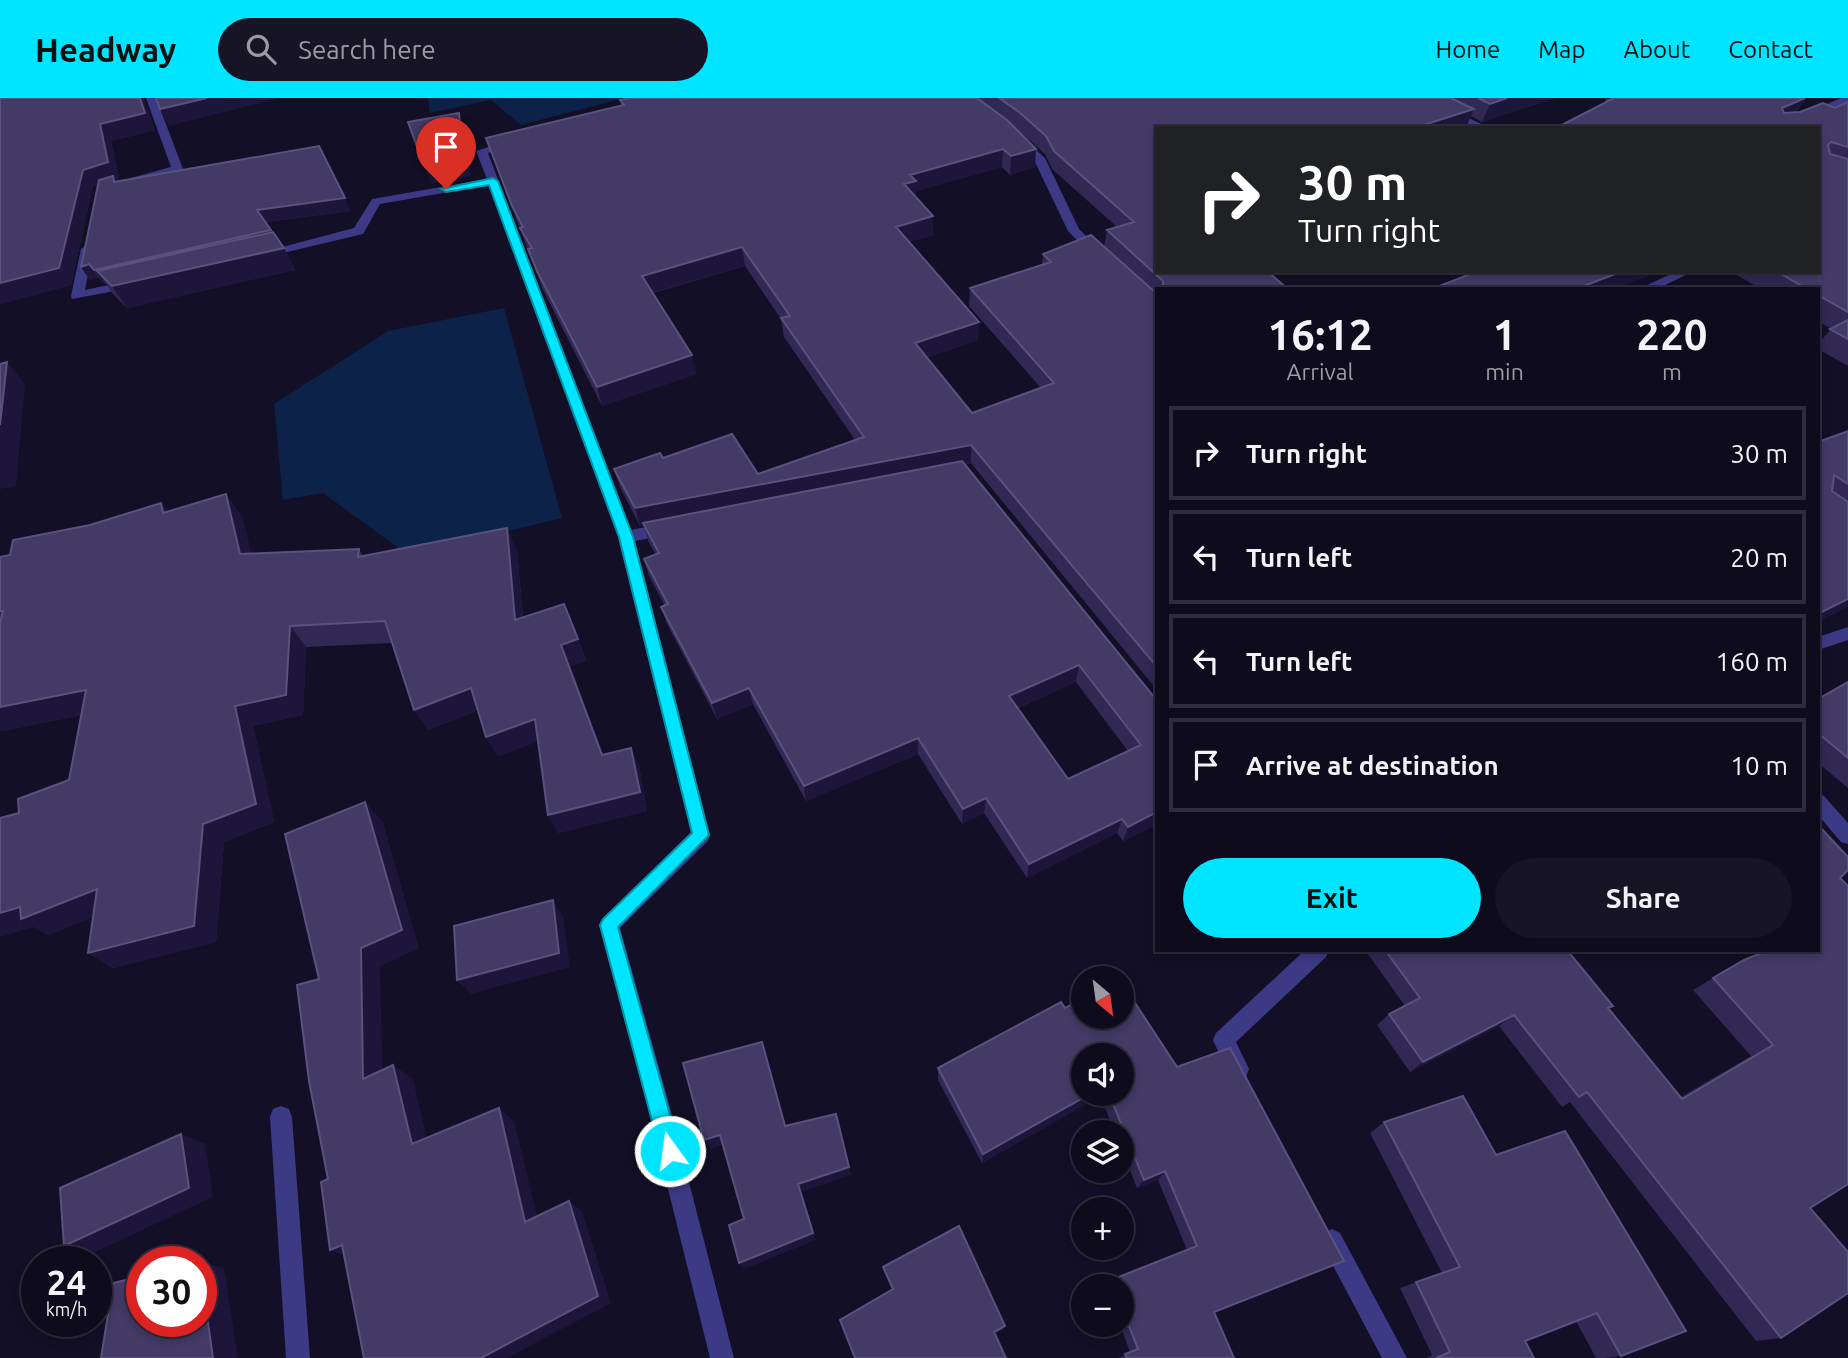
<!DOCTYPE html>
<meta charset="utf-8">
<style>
body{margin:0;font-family:Ubuntu,sans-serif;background:#171425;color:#f1f3f6;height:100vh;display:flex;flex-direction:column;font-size:26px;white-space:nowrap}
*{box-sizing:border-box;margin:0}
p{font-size:23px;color:#9b9ba3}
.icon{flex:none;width:38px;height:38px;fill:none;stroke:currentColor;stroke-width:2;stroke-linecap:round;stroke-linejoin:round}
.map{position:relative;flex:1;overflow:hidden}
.sheet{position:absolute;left:1155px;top:189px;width:665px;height:665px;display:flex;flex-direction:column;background:#0e0b1c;border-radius:0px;box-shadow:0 4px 10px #0003,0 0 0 2px #2e2b3b}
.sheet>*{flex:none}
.top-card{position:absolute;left:1155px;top:28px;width:665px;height:147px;border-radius:0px;box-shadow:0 4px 10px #0003,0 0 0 2px #2e2b3b;background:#202124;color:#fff;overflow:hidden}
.needle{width:46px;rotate:151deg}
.controls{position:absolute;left:1071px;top:868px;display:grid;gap:14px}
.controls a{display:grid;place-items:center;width:63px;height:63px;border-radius:50%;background:#0e0b1c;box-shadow:0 4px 10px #0003,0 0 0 2px #2e2b3b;font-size:35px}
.speed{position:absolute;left:21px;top:1148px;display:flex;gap:14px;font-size:35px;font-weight:700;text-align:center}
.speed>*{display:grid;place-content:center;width:91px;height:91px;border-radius:50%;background:#0e0b1c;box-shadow:0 4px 10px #0003,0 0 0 2px #2e2b3b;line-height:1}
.speed small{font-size:18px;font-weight:400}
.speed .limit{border:10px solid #d22;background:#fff;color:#111}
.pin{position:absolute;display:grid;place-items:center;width:60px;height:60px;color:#fff;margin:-72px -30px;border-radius:50% 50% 50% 0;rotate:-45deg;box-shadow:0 0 7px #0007}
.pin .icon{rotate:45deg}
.me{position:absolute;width:77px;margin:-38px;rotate:346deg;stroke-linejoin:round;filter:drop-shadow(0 0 5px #0008)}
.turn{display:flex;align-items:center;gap:24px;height:147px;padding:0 28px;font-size:32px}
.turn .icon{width:91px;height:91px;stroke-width:2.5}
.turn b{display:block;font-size:49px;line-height:60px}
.eta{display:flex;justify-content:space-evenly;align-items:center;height:119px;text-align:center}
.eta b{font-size:42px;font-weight:700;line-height:49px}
.action{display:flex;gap:14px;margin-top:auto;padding:14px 28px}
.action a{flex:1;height:80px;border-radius:42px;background:#00e5ff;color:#111;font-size:28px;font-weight:700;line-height:80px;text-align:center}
.action a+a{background:#171425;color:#f1f3f6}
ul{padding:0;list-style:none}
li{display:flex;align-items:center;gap:21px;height:94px;margin:0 14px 10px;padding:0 14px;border:4px solid #2e2b3b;border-radius:0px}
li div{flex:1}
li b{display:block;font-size:26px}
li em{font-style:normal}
header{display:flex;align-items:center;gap:42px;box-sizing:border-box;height:98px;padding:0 35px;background:#00e5ff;color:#111}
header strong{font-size:33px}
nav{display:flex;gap:38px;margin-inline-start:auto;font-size:24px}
.search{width:490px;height:63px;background:#171425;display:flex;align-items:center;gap:18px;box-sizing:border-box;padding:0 24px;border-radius:38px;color:#9b9ba3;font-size:26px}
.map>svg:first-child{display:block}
.water{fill:#0c2248}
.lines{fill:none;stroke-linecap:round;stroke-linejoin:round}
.minor{fill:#3d3a85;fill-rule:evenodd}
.wall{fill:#312854;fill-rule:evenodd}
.shaded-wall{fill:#1d163a}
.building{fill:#433a66;stroke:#5a527e;stroke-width:2;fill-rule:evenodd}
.route{fill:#00e5ff;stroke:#0095a6;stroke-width:2}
</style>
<header>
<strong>Headway</strong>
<div class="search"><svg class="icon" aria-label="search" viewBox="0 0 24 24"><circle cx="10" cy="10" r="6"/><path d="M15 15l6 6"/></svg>Search here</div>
<nav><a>Home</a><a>Map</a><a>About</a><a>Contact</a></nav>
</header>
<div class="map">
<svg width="1848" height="1260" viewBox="0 0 1848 1260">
<rect width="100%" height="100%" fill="#130f26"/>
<!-- water -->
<path class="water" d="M 428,0 L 624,0 L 521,27 L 491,2 L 430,15 Z
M 504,210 L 562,420 L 408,457 L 323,395 L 283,402 L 274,306 L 388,233 Z"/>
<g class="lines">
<!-- minor -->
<path class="minor" d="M 146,0 L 156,0 L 183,71 L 135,85 L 129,82 L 131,80 L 171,69 Z
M 1412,0 L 1426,0 L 1490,30 L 1475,30 Z
M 1841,0 L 1848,0 L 1848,5 L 1787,30 L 1772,30 Z
M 1016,41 L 1024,41 L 1045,60 L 1079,131 L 1102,153 L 1102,159 L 1094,159 L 1068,133 L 1034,62 L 1016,45 Z
M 510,42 L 516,45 L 514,47 L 488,55 L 631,432 L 667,425 L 675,431 L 667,437 L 635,443 L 710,737 L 708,743 L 620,830 L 668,1002 L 734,1260 L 710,1260 L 646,1002 L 599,827 L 602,821 L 691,734 L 618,439 L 489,87 L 380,106 L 363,136 L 262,160 L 256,156 L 354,130 L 372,101 L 487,81 L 476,53 Z
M 87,147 L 93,151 L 85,192 L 132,182 L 138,186 L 136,189 L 72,201 L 71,198 L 81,151 Z
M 1677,173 L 1694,173 L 1657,191 L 1639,191 Z
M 1848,529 L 1848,542 L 1818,552 L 1818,539 Z
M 1818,696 L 1824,698 L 1848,725 L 1848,746 L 1841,744 L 1818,717 Z
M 1305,852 L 1329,852 L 1326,859 L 1236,944 L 1249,971 L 1246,979 L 1238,982 L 1230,979 L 1213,942 L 1216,935 Z
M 281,1008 L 289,1011 L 292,1019 L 310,1260 L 286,1260 L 270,1019 L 273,1011 Z
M 1332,1131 L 1340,1135 L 1407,1260 L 1382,1260 L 1320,1143 L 1324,1135 Z"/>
</g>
<!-- wall -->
<path class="wall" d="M 0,0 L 155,32 L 111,43 L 119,80 L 115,81 L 116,83 L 351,113 L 266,124 L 284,150 L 295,172 L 127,210 L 112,195 L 105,185 L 103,185 L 98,179 L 90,182 L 81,169 L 98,87 L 93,88 L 71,187 L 0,206 Z
M 630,0 L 1555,0 L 1482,24 L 1471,18 L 1466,29 L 1157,30 L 1157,173 L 1288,191 L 1157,191 L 1157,592 L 971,365 L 965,367 L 1154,599 L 1157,601 L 1157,726 L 1123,743 L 1117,735 L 1027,780 L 984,715 L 962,726 L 918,656 L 806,703 L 753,606 L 717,621 L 667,526 L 661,509 L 665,508 L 649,478 L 644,461 L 656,457 L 648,443 L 644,427 L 640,428 L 620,389 L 614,371 L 663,360 L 758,376 L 855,342 L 784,239 L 781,221 L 745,168 L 653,195 L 696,276 L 602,308 L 543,192 L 486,40 L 621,8 L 620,2 ZM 1017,31 L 1045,56 L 1052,71 L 1117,129 L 1107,132 L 1104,149 L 1043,156 L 1042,166 L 970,190 L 969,208 L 1041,290 L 972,315 L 926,260 L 978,242 L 909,144 L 933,137 L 933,118 L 916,99 L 916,93 L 1002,69 L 1010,77 L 1035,69 ZM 1076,584 L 1128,653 L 1068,681 L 1018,610 Z
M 1605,0 L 1806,0 L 1797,14 L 1835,10 L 1848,4 L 1848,268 L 1818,251 L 1818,246 L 1831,231 L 1818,223 L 1818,191 L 1761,191 L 1730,173 L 1818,173 L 1606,4 Z
M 1848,333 L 1848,508 L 1818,524 L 1818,344 Z
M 161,405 L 168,414 L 242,418 L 251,456 L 359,451 L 363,458 L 517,452 L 523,519 L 573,527 L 586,562 L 570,568 L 603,656 L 631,650 L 639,669 L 647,713 L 558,735 L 538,643 L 498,658 L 486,639 L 478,612 L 428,632 L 392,545 L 306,549 L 303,617 L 253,628 L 274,724 L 224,744 L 216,844 L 113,870 L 88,855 L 93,819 L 48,837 L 34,829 L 19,715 L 69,682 L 82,617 L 2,633 L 0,632 L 0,459 L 10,457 L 90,427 Z
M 1848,584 L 1848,690 L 1818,665 L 1818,601 Z
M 1840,780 L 1810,1110 L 1781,1240 L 1756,1243 L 1570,1004 L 1562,1009 L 1499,928 L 1410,974 L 1377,927 L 1389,916 L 1405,908 L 1365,852 L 1567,852 L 1608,911 L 1681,999 L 1751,958 L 1693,892 L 1713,880 L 1764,854 L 1762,852 L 1818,852 Z
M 1065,910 L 1177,969 L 1344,1163 L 1331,1169 L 1214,1215 L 1234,1260 L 1119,1260 L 1130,1254 L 1120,1227 L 1122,1227 L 1122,1188 L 1105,1188 L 1111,1182 L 1187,1152 L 1158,1082 L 1137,1090 L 1122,1052 L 1122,1034 L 1115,1034 L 1100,998 L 982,1065 L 938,982 L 938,970 ZM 1122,957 L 1122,996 L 1083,996 Z
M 1384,1024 L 1496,1057 L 1565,1033 L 1621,1258 L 1606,1260 L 1596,1260 L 1576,1223 L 1525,1243 L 1534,1260 L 1427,1260 L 1432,1257 L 1400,1190 L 1442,1175 L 1370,1035 Z"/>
<!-- shaded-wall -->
<path class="shaded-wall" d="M 140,0 L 144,0 L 155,32 L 111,43 L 119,80 L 115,81 L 121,91 L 122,97 L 113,82 L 93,88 L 71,187 L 0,206 L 0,185 L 83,72 L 100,26 Z
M 207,0 L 280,0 L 169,28 L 160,11 Z
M 1507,0 L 1555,0 L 1482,24 L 1490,6 Z
M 1805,0 L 1806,0 L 1795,17 L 1771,28 L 1782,10 Z
M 1474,11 L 1466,29 L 1463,30 L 1414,30 Z
M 459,15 L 467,37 L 471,78 L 432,86 L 423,65 Z
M 1003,51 L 1002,69 L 916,93 L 916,101 L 904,86 L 910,77 Z
M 1036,51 L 1035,69 L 1010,77 L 1011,58 Z
M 345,100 L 351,113 L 264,124 L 257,112 Z
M 933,118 L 933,137 L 896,148 L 896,129 Z
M 271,132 L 278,145 L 97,173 L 105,185 L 103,185 L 94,172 Z
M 742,149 L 745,168 L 647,196 L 642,178 Z
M 284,150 L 295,172 L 127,210 L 112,188 Z
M 89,166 L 98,179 L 90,182 L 81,169 Z
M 1623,173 L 1661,173 L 1614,191 L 1576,191 Z
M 979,224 L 978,242 L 915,264 L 915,245 Z
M 692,257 L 696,276 L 602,308 L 597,289 Z
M 7,264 L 25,286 L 16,388 L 0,391 L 0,327 Z
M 971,347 L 971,365 L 640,428 L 635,410 Z
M 226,396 L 242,418 L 257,478 L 240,456 Z
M 161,405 L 179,427 L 163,415 Z
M 507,430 L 517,452 L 525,543 L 515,522 Z
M 1848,501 L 1848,508 L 1818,524 L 1818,516 Z
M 564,506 L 586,562 L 570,568 L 610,676 L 602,657 L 561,547 Z
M 290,528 L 306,549 L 303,617 L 253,628 L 274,724 L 224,744 L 216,844 L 113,870 L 88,855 L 203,726 L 235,608 Z
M 1079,567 L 1076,584 L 1008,614 L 1009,598 Z
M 471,590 L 483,610 L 428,632 L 414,612 Z
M 749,590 L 753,606 L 717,621 L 712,605 Z
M 86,592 L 108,612 L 2,633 L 0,632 L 0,609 Z
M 535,621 L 546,641 L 498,658 L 486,639 Z
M 918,640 L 918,656 L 806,703 L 804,688 Z
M 631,650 L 639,669 L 647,713 L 558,735 L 548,717 Z
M 986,700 L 984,715 L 962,726 L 963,711 Z
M 365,704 L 383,724 L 419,850 L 380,868 L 383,995 L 363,981 L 361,850 Z
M 1157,714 L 1157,726 L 1123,743 L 1128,729 Z
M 1122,721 L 1117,735 L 1027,780 L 1029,766 Z
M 97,791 L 122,808 L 48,837 L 34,829 L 0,839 L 0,815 Z
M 553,802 L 563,818 L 570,869 L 471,896 L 457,882 Z
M 1514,917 L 1499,928 L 1410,974 L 1423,964 Z
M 762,944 L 766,956 L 789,1038 L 785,1028 Z
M 393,967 L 413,981 L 431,1058 L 412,1046 Z
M 1090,996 L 1101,996 L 1100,998 L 982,1065 L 983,1056 Z
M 499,1010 L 514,1023 L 541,1134 L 525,1124 Z
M 836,1016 L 851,1077 L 802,1094 L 816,1142 L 744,1171 L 739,1165 Z
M 181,1036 L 205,1046 L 213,1099 L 93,1155 L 64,1148 Z
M 720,1037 L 726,1046 L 711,1051 L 704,1042 Z
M 1165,1073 L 1158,1082 L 1137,1090 L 1144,1082 Z
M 569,1103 L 582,1113 L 611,1205 L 507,1260 L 481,1260 Z
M 342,1147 L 353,1160 L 330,1152 Z
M 1344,1163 L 1331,1169 L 1204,1219 L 1214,1214 Z
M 201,1164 L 224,1170 L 238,1260 L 213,1260 L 201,1175 Z
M 1005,1228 L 1003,1232 L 992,1239 L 994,1234 Z"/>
<!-- building -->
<path class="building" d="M 0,0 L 140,0 L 145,15 L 100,26 L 108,64 L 83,72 L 59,170 L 0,185 Z
M 156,0 L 207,0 L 160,11 Z
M 630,0 L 977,0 L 1007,22 L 1036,51 L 1011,58 L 1003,51 L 910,77 L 916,83 L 904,86 L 933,118 L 896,129 L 979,224 L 915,245 L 972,315 L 1054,285 L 970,190 L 1051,164 L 1043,156 L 1091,137 L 1157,196 L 1157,569 L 971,347 L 635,410 L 614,371 L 660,355 L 663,360 L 732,336 L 758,376 L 864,339 L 781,220 L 790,218 L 742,149 L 642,178 L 692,257 L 597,289 L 537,173 L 528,151 L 532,150 L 520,130 L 523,129 L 512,108 L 486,40 L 624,7 L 620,2 Z
M 999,0 L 1451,0 L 1474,11 L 1414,30 L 1157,30 L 1157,173 L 1267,173 L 1288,191 L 1163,191 L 1163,183 L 1107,132 L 1134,124 L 1054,53 L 1046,38 L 1019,14 Z
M 1478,0 L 1507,0 L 1490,6 Z
M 1614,0 L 1805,0 L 1782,10 L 1784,15 L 1800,14 L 1823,5 L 1835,10 L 1848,4 L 1848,49 L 1831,44 L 1828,47 L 1830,56 L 1848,61 L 1848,214 L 1818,197 L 1818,191 L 1807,191 L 1776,173 L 1818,173 L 1818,30 L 1556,30 Z
M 459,15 L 463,56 L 423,65 L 408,24 Z
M 319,48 L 345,100 L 257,112 L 271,132 L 94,172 L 89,166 L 81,169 L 99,82 L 113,78 L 114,84 Z
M 273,134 L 284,150 L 112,188 L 97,173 Z
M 1478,173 L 1623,173 L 1576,191 L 1432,191 Z
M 1848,222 L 1848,241 L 1830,231 Z
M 7,264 L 0,327 L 0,266 Z
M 1848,333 L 1848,386 L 1834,377 L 1832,393 L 1848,404 L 1848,501 L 1818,516 L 1818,344 Z
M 962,363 L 1154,599 L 1157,601 L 1157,714 L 1128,729 L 1122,721 L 1029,766 L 986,700 L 963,711 L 918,640 L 804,688 L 749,590 L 712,605 L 661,509 L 668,506 L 644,461 L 659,455 L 643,425 ZM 1079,567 L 1141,647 L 1068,681 L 1009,598 Z
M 226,396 L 240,456 L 359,451 L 358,459 L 507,430 L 515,522 L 564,506 L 578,541 L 561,547 L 602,657 L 631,650 L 640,694 L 548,717 L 535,621 L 486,639 L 471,590 L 414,612 L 385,523 L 290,528 L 286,597 L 235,608 L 256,706 L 203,726 L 194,828 L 88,855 L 97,791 L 21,821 L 20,809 L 0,815 L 0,720 L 19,715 L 18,701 L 69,682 L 86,592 L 0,609 L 0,525 L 3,513 L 0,513 L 0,459 L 10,457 L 13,442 L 90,427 L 161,405 L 163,415 Z
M 1848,584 L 1848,660 L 1818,635 L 1818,601 Z
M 365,704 L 402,832 L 361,850 L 363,981 L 393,967 L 412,1046 L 499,1010 L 525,1124 L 569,1103 L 598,1198 L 481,1260 L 364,1260 L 342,1147 L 330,1152 L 321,1084 L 328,1081 L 309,983 L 297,887 L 319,881 L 285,736 Z
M 1818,727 L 1848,759 L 1848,772 L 1840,780 L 1848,788 L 1848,1086 L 1810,1110 L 1848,1154 L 1848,1195 L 1781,1240 L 1587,994 L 1579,999 L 1514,917 L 1423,964 L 1389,916 L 1420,900 L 1385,852 L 1567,852 L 1613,908 L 1608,910 L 1682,1001 L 1773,947 L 1713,880 L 1744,862 L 1769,852 L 1818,852 Z
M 553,802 L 559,855 L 457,882 L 454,828 Z
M 1122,885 L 1177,969 L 1230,950 L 1344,1163 L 1214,1214 L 1234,1260 L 1127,1260 L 1125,1256 L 1138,1251 L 1122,1210 L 1122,1188 L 1113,1188 L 1111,1182 L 1197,1148 L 1165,1073 L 1144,1082 L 1109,996 L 1122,996 L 1122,957 L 1083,957 L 1083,996 L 1090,996 L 983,1056 L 938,970 L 1061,904 L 1065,910 L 1083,900 L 1083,919 L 1122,919 Z
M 762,944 L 785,1028 L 836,1016 L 849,1069 L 798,1086 L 813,1135 L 739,1165 L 729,1127 L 744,1121 L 720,1037 L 704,1042 L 683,965 Z
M 1463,998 L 1496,1057 L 1565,1033 L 1686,1233 L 1621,1258 L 1597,1215 L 1525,1243 L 1534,1260 L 1436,1260 L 1450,1254 L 1416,1184 L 1460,1169 L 1384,1024 Z
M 181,1036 L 189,1090 L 64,1148 L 60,1090 Z
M 959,1128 L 1005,1228 L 994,1234 L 1006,1260 L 855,1260 L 840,1222 L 893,1191 L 883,1169 Z
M 201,1175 L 213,1260 L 101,1260 L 113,1185 L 142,1178 L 142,1223 L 201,1223 Z"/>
<!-- route -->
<path class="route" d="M 493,80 L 498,83 L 633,439 L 709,737 L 618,829 L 680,1053 L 677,1060 L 670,1063 L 663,1060 L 660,1053 L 600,827 L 603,821 L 692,735 L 619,439 L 489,87 L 446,94 L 441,91 Z"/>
</svg>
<div class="controls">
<a><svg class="needle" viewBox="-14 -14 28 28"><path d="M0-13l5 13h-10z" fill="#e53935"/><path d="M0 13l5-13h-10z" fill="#9b9ba3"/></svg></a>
<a><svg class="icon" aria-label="sound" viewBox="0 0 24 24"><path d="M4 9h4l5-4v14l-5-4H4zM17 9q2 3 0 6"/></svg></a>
<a><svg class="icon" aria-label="layers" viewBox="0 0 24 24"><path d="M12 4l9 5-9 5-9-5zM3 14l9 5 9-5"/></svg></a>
<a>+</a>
<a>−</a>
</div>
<div class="speed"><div>24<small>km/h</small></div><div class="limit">30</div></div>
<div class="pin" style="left:446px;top:91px;background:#d93025"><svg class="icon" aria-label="arrive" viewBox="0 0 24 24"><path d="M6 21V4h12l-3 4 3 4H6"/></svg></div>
<svg class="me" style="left:670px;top:1053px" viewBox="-20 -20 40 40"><circle r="17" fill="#00e5ff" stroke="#fff" stroke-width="3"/><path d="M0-11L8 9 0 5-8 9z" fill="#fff"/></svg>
<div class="top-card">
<div class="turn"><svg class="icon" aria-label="right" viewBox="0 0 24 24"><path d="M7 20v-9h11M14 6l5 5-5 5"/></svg><div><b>30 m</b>Turn right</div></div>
</div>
<section class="sheet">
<div class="eta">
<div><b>16:12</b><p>Arrival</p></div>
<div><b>1</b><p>min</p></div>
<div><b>220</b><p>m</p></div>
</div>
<ul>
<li><svg class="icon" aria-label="right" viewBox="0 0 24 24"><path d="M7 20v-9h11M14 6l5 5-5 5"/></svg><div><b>Turn right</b></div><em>30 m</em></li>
<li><svg class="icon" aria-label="left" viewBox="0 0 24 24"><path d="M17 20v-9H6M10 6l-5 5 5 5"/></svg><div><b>Turn left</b></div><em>20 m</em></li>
<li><svg class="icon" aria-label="left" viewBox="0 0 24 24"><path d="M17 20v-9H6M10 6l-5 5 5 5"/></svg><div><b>Turn left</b></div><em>160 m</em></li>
<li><svg class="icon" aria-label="arrive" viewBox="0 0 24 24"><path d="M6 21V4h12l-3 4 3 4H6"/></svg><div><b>Arrive at destination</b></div><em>10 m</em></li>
</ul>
<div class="action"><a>Exit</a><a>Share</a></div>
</section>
</div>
